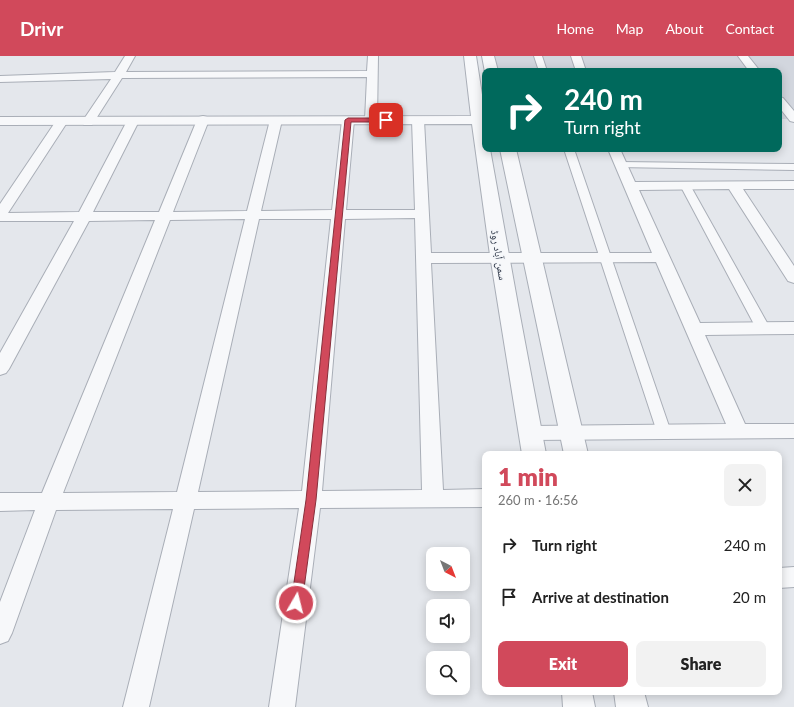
<!DOCTYPE html>
<meta charset="utf-8">
<style>
body{margin:0;font-family:Lato,"Noto Naskh Arabic",sans-serif;background:#f2f2f2;color:#222;height:100vh;display:flex;flex-direction:column;font-size:15px;white-space:nowrap}
*{box-sizing:border-box;margin:0}
p{font-size:13px;color:#767676}
.icon{flex:none;width:22px;height:22px;fill:none;stroke:currentColor;stroke-width:2;stroke-linecap:round;stroke-linejoin:round}
.map{position:relative;flex:1;overflow:hidden}
.details{position:absolute;left:482px;top:395px;width:300px;height:244px;display:flex;flex-direction:column;background:#fff;border-radius:8px;box-shadow:0 2px 10px #0003}
.details>*{flex:none}
.guide{position:absolute;left:482px;top:12px;width:300px;height:84px;border-radius:8px;box-shadow:0 2px 10px #0003;background:#00695c;color:#fff;overflow:hidden}
.needle{width:26px;rotate:138deg}
.buttons{position:absolute;left:426px;top:491px;display:grid;gap:8px}
.buttons a{display:grid;place-items:center;width:44px;height:44px;border-radius:8px;background:#fff;box-shadow:0 2px 10px #0003;font-size:20px}
.pin{position:absolute;display:grid;place-items:center;width:34px;height:34px;color:#fff;margin:-17px;border-radius:8px;box-shadow:0 2px 6px #0006}
.me{position:absolute;width:44px;margin:-22px;rotate:8deg;stroke-linejoin:round;filter:drop-shadow(0 0 3px #0008)}
.turn{display:flex;align-items:center;gap:14px;height:84px;padding:0 16px;font-size:18px}
.turn .icon{width:52px;height:52px;stroke-width:2.5}
.turn b{display:block;font-size:28px;line-height:34px}
.round{display:grid;place-items:center;flex:none;width:42px;height:42px;border-radius:8px;background:#f2f2f2}
.summary{display:flex;align-items:center;justify-content:space-between;height:68px;padding:0 16px}
h1{font-size:24px;font-weight:800;line-height:30px;color:#d1495b}
.cta{display:flex;gap:8px;margin-top:auto;padding:8px 16px}
.cta a{flex:1;height:46px;border-radius:8px;background:#d1495b;color:#fff;font-size:16px;font-weight:800;line-height:46px;text-align:center}
.cta a+a{background:#f2f2f2;color:#222}
ul{padding:0;list-style:none}
li{display:flex;align-items:center;gap:12px;height:52px;padding:0 16px}
li div{flex:1}
li b{display:block;font-size:15px}
li em{font-style:normal}
header{display:flex;align-items:center;gap:24px;box-sizing:border-box;height:56px;padding:0 20px;background:#d1495b;color:#fff}
header strong{font-size:19px}
nav{display:flex;gap:22px;margin-inline-start:auto;font-size:14px}
.map>svg:first-child{display:block}
.built{fill:#d2d6de}
.lines{fill:none;stroke-linecap:round;stroke-linejoin:round}
.pedestrian-casing{stroke:#a9aeb7;stroke-width:2}
.minor-casing{stroke:#a9aeb7;stroke-width:2}
.tertiary-casing{stroke:#a9aeb7;stroke-width:2}
.pedestrian{fill:#f7f8fa;fill-rule:evenodd}
.minor{fill:#f7f8fa;fill-rule:evenodd}
.tertiary{fill:#f7f8fa;fill-rule:evenodd}
.route{fill:#d1495b;stroke:#882f3b}
.labels{text-anchor:middle;stroke-width:3;stroke-linejoin:round;paint-order:stroke}
.street-label{font-size:11px;fill:#2b3445;stroke:#f4f6f9}
</style>
<header>
<strong>Drivr</strong>
<nav><a>Home</a><a>Map</a><a>About</a><a>Contact</a></nav>
</header>
<div class="map">
<svg width="794" height="651" viewBox="0 0 794 651">
<rect width="100%" height="100%" fill="#e4e7ec"/>
<!-- built -->
<path class="built" d="M 488,0 L 794,0 L 794,63 L 779,63 L 779,15 L 491,15 Z"/>
<g class="lines">
<!-- pedestrian casing -->
<g class="pedestrian-casing">
<path id="pedestrian" d="M 534,0 L 542,0 L 547,15 L 539,15 Z
M 564,93 L 574,93 L 671,376 L 669,380 L 664,382 L 659,380 L 657,376 Z
M 621,106 L 794,108 L 794,114 L 617,111 L 616,109 Z
M 685,126 L 690,129 L 770,272 L 768,275 L 763,276 L 758,275 L 756,272 L 680,129 Z"/>
</g>
<!-- minor casing -->
<g class="minor-casing">
<path id="minor" d="M 125,0 L 135,0 L 126,16 L 367,15 L 368,0 L 378,0 L 377,64 L 375,67 L 367,67 L 365,64 L 367,21 L 122,22 L 92,69 L 84,69 L 82,66 L 111,23 L 0,26 L 0,20 L 115,16 Z
M 571,0 L 581,0 L 586,15 L 576,15 Z
M 738,0 L 748,0 L 760,15 L 749,15 Z
M 779,41 L 783,42 L 794,55 L 794,66 L 790,65 L 779,51 Z
M 203,60 L 207,61 L 209,64 L 173,156 L 247,155 L 270,64 L 272,61 L 280,61 L 282,64 L 261,155 L 332,154 L 342,64 L 344,61 L 352,61 L 354,64 L 346,154 L 415,154 L 412,64 L 414,61 L 422,61 L 424,64 L 431,197 L 652,197 L 608,93 L 620,93 L 635,126 L 794,125 L 794,133 L 743,133 L 794,210 L 794,227 L 788,225 L 729,133 L 639,134 L 700,267 L 794,266 L 794,278 L 705,279 L 745,368 L 794,368 L 794,382 L 531,384 L 524,382 L 521,377 L 524,372 L 531,370 L 726,368 L 656,206 L 431,207 L 443,434 L 485,433 L 485,451 L 320,452 L 295,651 L 269,651 L 299,452 L 194,453 L 149,651 L 123,651 L 173,453 L 56,454 L 12,577 L 8,585 L 0,588 L 0,546 L 35,454 L 0,455 L 0,437 L 42,437 L 155,164 L 89,165 L 9,313 L 6,317 L 0,319 L 0,297 L 74,165 L 0,165 L 0,148 L 58,62 L 66,62 L 68,65 L 8,157 L 79,156 L 127,65 L 129,62 L 137,62 L 139,65 L 93,156 L 159,156 L 197,64 L 199,61 ZM 415,162 L 422,434 L 322,435 L 345,163 ZM 245,163 L 177,436 L 63,437 L 170,164 ZM 259,163 L 331,163 L 302,435 L 198,436 Z
M 794,511 L 794,531 L 779,532 L 779,512 Z"/>
</g>
<!-- tertiary casing -->
<g class="tertiary-casing">
<path id="tertiary" d="M 464,0 L 476,0 L 485,58 L 485,93 L 490,93 L 518,249 L 546,398 L 522,398 L 490,199 L 472,68 L 0,69 L 0,61 L 471,60 Z
M 482,0 L 494,0 L 498,15 L 485,16 Z
M 500,93 L 516,93 L 588,398 L 564,398 Z
M 562,636 L 592,636 L 595,651 L 563,651 Z
M 614,636 L 644,636 L 648,651 L 616,651 Z"/>
</g>
<!-- pedestrian -->
<use href="#pedestrian" class="pedestrian"/>
<!-- minor -->
<use href="#minor" class="minor"/>
<!-- tertiary -->
<use href="#tertiary" class="tertiary"/>
</g>
<!-- route -->
<path class="route" d="M 348,62 L 386,62 L 389,64 L 386,66 L 351,66 L 316,444 L 302,547 L 301,551 L 296,553 L 292,551 L 291,547 L 306,444 L 345,64 Z"/>
<g class="labels">
<!-- street labels -->
<g class="street-label">
<text transform="translate(499 199) rotate(81)" y="4">سمن آباد روڈ</text>
</g>
</g>
</svg>
<div class="buttons">
<a><svg class="needle" viewBox="-14 -14 28 28"><path d="M0-13l5 13h-10z" fill="#e53935"/><path d="M0 13l5-13h-10z" fill="#767676"/></svg></a>
<a><svg class="icon" aria-label="sound" viewBox="0 0 24 24"><path d="M4 9h4l5-4v14l-5-4H4zM17 9q2 3 0 6"/></svg></a>
<a><svg class="icon" aria-label="search" viewBox="0 0 24 24"><circle cx="10" cy="10" r="6"/><path d="M15 15l6 6"/></svg></a>
</div>
<div class="pin" style="left:386px;top:64px;background:#d93025"><svg class="icon" aria-label="arrive" viewBox="0 0 24 24"><path d="M6 21V4h12l-3 4 3 4H6"/></svg></div>
<svg class="me" style="left:296px;top:547px" viewBox="-20 -20 40 40"><circle r="17" fill="#d1495b" stroke="#fff" stroke-width="3"/><path d="M0-11L8 9 0 5-8 9z" fill="#fff"/></svg>
<div class="guide">
<div class="turn"><svg class="icon" aria-label="right" viewBox="0 0 24 24"><path d="M7 20v-9h11M14 6l5 5-5 5"/></svg><div><b>240 m</b>Turn right</div></div>
</div>
<section class="details">
<div class="summary"><div><h1>1 min</h1><p>260 m · 16:56</p></div><a class="round"><svg class="icon" aria-label="close" viewBox="0 0 24 24"><path d="M6 6l12 12M18 6L6 18"/></svg></a></div>
<ul>
<li><svg class="icon" aria-label="right" viewBox="0 0 24 24"><path d="M7 20v-9h11M14 6l5 5-5 5"/></svg><div><b>Turn right</b></div><em>240 m</em></li>
<li><svg class="icon" aria-label="arrive" viewBox="0 0 24 24"><path d="M6 21V4h12l-3 4 3 4H6"/></svg><div><b>Arrive at destination</b></div><em>20 m</em></li>
</ul>
<div class="cta"><a>Exit</a><a>Share</a></div>
</section>
</div>
